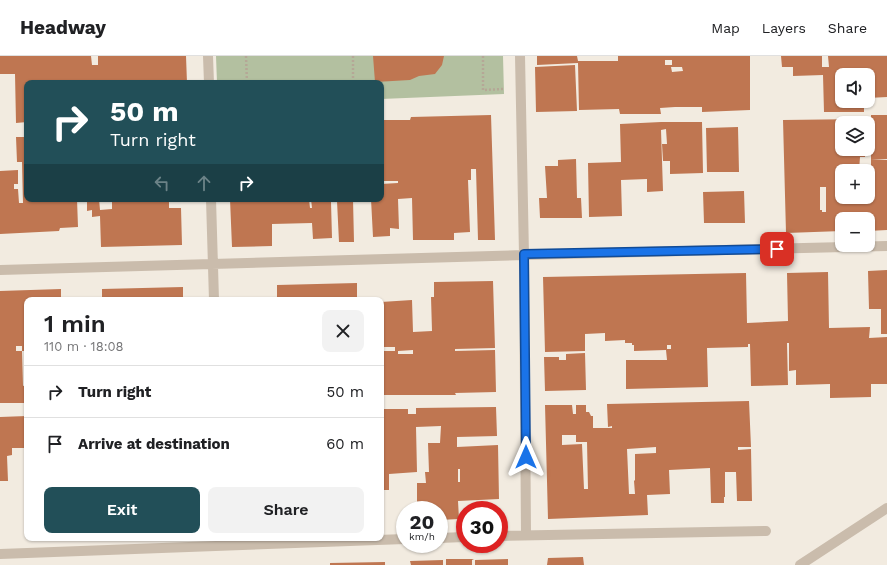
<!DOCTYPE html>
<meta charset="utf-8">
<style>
body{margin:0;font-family:"Work Sans",sans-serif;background:#f2f2f2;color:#202124;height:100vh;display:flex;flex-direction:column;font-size:15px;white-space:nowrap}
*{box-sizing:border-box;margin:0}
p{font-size:13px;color:#757577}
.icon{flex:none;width:22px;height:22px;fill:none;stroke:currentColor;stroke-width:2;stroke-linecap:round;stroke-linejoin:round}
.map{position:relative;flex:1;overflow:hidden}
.drawer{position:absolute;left:24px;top:241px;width:360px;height:244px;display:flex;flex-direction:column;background:#fff;border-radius:8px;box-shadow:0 1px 3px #0004}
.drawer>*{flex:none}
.banner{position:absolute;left:24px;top:24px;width:360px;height:122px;border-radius:8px;box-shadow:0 1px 3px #0004;background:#224f58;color:#fff;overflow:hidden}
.fabs{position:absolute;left:835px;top:12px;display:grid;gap:8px}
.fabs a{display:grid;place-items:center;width:40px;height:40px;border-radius:8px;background:#fff;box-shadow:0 1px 3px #0004;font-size:20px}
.speed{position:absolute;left:396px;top:445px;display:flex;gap:8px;font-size:20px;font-weight:700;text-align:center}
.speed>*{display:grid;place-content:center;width:52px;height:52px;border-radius:50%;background:#fff;box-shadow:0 1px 3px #0004;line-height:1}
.speed small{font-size:10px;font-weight:400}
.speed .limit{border:6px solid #d22;background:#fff;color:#111}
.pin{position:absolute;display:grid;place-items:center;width:34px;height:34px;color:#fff;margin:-17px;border-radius:8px;box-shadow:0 2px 6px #0006}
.me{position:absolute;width:44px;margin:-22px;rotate:0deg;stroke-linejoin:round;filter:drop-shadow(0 0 3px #0008)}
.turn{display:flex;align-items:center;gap:14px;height:84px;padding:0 20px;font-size:18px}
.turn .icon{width:52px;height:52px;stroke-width:2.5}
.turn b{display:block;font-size:28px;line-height:34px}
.lanes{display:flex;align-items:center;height:38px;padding:0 20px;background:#0003;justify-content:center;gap:20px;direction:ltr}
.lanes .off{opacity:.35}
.round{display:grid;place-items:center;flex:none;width:42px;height:42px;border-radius:8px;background:#f2f2f2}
.headline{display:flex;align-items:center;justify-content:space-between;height:68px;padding:0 20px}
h1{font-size:24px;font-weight:600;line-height:30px}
.cta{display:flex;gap:8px;margin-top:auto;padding:8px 20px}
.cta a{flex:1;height:46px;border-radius:8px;background:#224f58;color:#fff;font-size:16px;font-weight:600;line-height:46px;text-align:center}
.cta a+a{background:#f2f2f2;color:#202124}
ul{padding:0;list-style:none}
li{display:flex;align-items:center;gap:12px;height:52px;padding:0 20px;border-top:1px solid #e0e0e0}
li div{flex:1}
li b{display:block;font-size:15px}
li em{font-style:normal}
header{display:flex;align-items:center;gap:24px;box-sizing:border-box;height:56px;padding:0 20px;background:#fff;border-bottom:1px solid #e0e0e0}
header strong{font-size:19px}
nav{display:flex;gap:22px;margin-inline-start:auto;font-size:14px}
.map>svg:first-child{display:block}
.green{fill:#b3c0a0}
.building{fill:#bf7651;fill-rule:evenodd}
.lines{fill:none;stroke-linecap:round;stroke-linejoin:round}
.path{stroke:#b5a796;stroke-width:2.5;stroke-dasharray:2 2;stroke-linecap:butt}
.street{stroke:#cabcac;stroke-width:10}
.route-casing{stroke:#114b97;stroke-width:10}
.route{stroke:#1a73e8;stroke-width:7}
</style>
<header>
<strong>Headway</strong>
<nav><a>Map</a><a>Layers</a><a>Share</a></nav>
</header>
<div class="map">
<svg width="887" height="509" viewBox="0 0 887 509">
<rect width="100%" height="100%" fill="#f2ebe0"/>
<!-- green -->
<path class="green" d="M 216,0 L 503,0 L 504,38 L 381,43 L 381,27 L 217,27 Z"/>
<!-- building -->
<path class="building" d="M 0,0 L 91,0 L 92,9 L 98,9 L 98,0 L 186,0 L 187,27 L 27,27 L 27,66 L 16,67 L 15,18 L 0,18 Z
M 373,0 L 444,0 L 442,9 L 435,18 L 419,20 L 410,24 L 375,26 Z
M 537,0 L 577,0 L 578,5 L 618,5 L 618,0 L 750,0 L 750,54 L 702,56 L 702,51 L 675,51 L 660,52 L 661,58 L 620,58 L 619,53 L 579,54 L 578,7 L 537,9 ZM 665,4 L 672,4 L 672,9 L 665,9 ZM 671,11 L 682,11 L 683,15 L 672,16 Z
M 781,0 L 822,0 L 822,11 L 829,11 L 828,0 L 887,0 L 887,41 L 868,42 L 868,19 L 842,19 L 842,45 L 864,45 L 864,56 L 824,56 L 823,19 L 793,20 L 793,11 L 782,11 Z
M 575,9 L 577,55 L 536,56 L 535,11 Z
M 491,59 L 495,184 L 478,184 L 476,113 L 471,113 L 471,124 L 468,124 L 470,176 L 454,177 L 454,184 L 413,184 L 412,142 L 398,143 L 399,173 L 390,172 L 390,180 L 373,181 L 371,143 L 381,143 L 381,128 L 398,127 L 398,125 L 381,125 L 381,64 L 410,64 L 411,61 Z
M 871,59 L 887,59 L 887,103 L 871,104 Z
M 864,63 L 864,67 L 842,67 L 842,93 L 865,93 L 865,101 L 860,101 L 859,115 L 842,115 L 842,141 L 868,141 L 868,132 L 871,133 L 871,104 L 887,104 L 887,174 L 868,175 L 868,163 L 842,163 L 842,175 L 786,177 L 783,64 ZM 820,131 L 826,131 L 826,156 L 822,156 L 822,154 L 820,154 Z
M 661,66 L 702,66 L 703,117 L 670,118 L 670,105 L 663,105 L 662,88 L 667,88 L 666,73 L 661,74 L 663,135 L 647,136 L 647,123 L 621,124 L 622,160 L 589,161 L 588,107 L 621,106 L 620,68 Z
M 738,71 L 739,116 L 707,116 L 706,72 Z
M 16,81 L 27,81 L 27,143 L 77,143 L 78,171 L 60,172 L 59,175 L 0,178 L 0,115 L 18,114 L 18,128 L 14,128 L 14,133 L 18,133 L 19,147 L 23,147 L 22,106 L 17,106 Z
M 576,103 L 577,142 L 581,142 L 582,162 L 540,162 L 539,142 L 547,142 L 545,110 L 558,110 L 558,104 Z
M 744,135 L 745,167 L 704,167 L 703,136 Z
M 87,143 L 99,143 L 100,154 L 112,153 L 112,143 L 169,143 L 169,152 L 181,152 L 182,189 L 101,191 L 100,160 L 92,161 L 92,154 L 87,155 Z
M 230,143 L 271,143 L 271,146 L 280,146 L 280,143 L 309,143 L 310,152 L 312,152 L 311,143 L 353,143 L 354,186 L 339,186 L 337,145 L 331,146 L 332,182 L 313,183 L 312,167 L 272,168 L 272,190 L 232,191 Z
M 887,214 L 887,278 L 881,278 L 881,253 L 869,253 L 868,215 Z
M 828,216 L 829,272 L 870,271 L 869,282 L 887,281 L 887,328 L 871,328 L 871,341 L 830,342 L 830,328 L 796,329 L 796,314 L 789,315 L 789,287 L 787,287 L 788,329 L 751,330 L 750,288 L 748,288 L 748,291 L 707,292 L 708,331 L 626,333 L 626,304 L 667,304 L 666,294 L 634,295 L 634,289 L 632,289 L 632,287 L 625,287 L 625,284 L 605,285 L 605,277 L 585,278 L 585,295 L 545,296 L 543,221 L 746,217 L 747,267 L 788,265 L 787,217 ZM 667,289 L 671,289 L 671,293 L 667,293 Z
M 493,225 L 495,292 L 455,293 L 455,295 L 495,294 L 496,336 L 455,337 L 456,339 L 381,339 L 381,295 L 395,295 L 395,291 L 381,291 L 381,246 L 412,244 L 413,276 L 432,275 L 431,241 L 434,241 L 434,226 ZM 413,294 L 413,298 L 398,298 L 398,295 Z
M 357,227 L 357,244 L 277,244 L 277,229 Z
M 183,231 L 183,244 L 102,244 L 102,233 Z
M 61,233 L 61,244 L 27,244 L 27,295 L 22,295 L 23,330 L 27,329 L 27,347 L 0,347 L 0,235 ZM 16,290 L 22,290 L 22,295 L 16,295 Z
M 585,297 L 586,334 L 545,335 L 544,301 L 559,301 L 559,304 L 566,304 L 566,298 Z
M 749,345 L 751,391 L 738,391 L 738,394 L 751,393 L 752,445 L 737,445 L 736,416 L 725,416 L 725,441 L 724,441 L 724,447 L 711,447 L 710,412 L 669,414 L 670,438 L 647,439 L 648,459 L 548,463 L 545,349 L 572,349 L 573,358 L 576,358 L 576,349 L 586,349 L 586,356 L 589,356 L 591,360 L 593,360 L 593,372 L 612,372 L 612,370 L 608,371 L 607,348 ZM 562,379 L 576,379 L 576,386 L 587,386 L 588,433 L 584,433 L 582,388 L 562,389 ZM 656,391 L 656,397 L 635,398 L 635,424 L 634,425 L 635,438 L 629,438 L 627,393 Z
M 496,351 L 497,380 L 457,381 L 457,391 L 498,389 L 499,443 L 458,445 L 459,463 L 439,464 L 439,454 L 417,454 L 417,427 L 426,427 L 425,416 L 429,416 L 428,387 L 440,387 L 441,370 L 416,371 L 417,416 L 389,418 L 389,434 L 381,434 L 381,353 L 408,353 L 408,358 L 416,358 L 416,352 ZM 458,413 L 460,413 L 460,426 L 458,426 Z
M 27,360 L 27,437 L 26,437 L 24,392 L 12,392 L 12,399 L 7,400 L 8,425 L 0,425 L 0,361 Z
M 583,501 L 584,509 L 547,509 L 548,502 Z
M 446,503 L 474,503 L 472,504 L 472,509 L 446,509 Z
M 508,503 L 508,509 L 475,509 L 475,504 Z
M 443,504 L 443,509 L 411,509 L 410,505 Z
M 385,506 L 385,509 L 330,509 L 330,507 Z"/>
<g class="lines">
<!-- path -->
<path class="path" d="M 246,0 L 247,27
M 353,0 L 353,27
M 483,0 L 483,34 L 503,33"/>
<!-- street -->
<path class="street" d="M 208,0 L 209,27
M 520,0 L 524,199 L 526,479
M 211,143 L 214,244
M 0,214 L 524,199 L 887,190
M 499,480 L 766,475
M 439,482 L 465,481
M 0,498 L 405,483
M 800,509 L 887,452"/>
</g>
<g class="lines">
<!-- route casing -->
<g class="route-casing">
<path id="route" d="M 526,401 L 524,198 L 777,193"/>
</g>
<!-- route -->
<use href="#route" class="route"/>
</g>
</svg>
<div class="fabs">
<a><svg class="icon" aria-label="sound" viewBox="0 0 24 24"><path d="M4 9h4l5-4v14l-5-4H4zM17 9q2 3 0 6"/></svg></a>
<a><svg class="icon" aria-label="layers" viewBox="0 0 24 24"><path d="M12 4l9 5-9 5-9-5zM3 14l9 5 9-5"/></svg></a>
<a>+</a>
<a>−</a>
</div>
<div class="speed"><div>20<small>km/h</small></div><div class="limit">30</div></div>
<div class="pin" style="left:777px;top:193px;background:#d93025"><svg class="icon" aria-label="arrive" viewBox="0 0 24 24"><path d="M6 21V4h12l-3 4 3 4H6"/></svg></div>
<svg class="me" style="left:526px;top:401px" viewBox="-20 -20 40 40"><path d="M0-17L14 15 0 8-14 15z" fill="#1a73e8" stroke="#fff" stroke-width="4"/></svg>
<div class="banner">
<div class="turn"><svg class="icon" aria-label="right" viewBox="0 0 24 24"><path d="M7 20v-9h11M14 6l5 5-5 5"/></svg><div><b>50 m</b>Turn right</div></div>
<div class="lanes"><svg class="icon off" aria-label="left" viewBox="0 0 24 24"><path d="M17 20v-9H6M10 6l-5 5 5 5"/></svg><svg class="icon off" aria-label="ahead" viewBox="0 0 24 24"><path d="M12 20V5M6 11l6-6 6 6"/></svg><svg class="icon" aria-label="right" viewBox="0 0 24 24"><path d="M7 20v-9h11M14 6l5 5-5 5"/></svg></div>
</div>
<section class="drawer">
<div class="headline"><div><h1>1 min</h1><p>110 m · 18:08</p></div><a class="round"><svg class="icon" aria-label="close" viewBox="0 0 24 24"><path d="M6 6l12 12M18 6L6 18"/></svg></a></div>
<ul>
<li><svg class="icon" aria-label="right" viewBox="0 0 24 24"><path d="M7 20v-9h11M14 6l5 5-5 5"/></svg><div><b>Turn right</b></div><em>50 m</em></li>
<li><svg class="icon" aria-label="arrive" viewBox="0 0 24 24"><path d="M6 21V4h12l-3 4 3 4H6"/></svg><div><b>Arrive at destination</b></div><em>60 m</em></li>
</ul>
<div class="cta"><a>Exit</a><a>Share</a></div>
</section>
</div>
